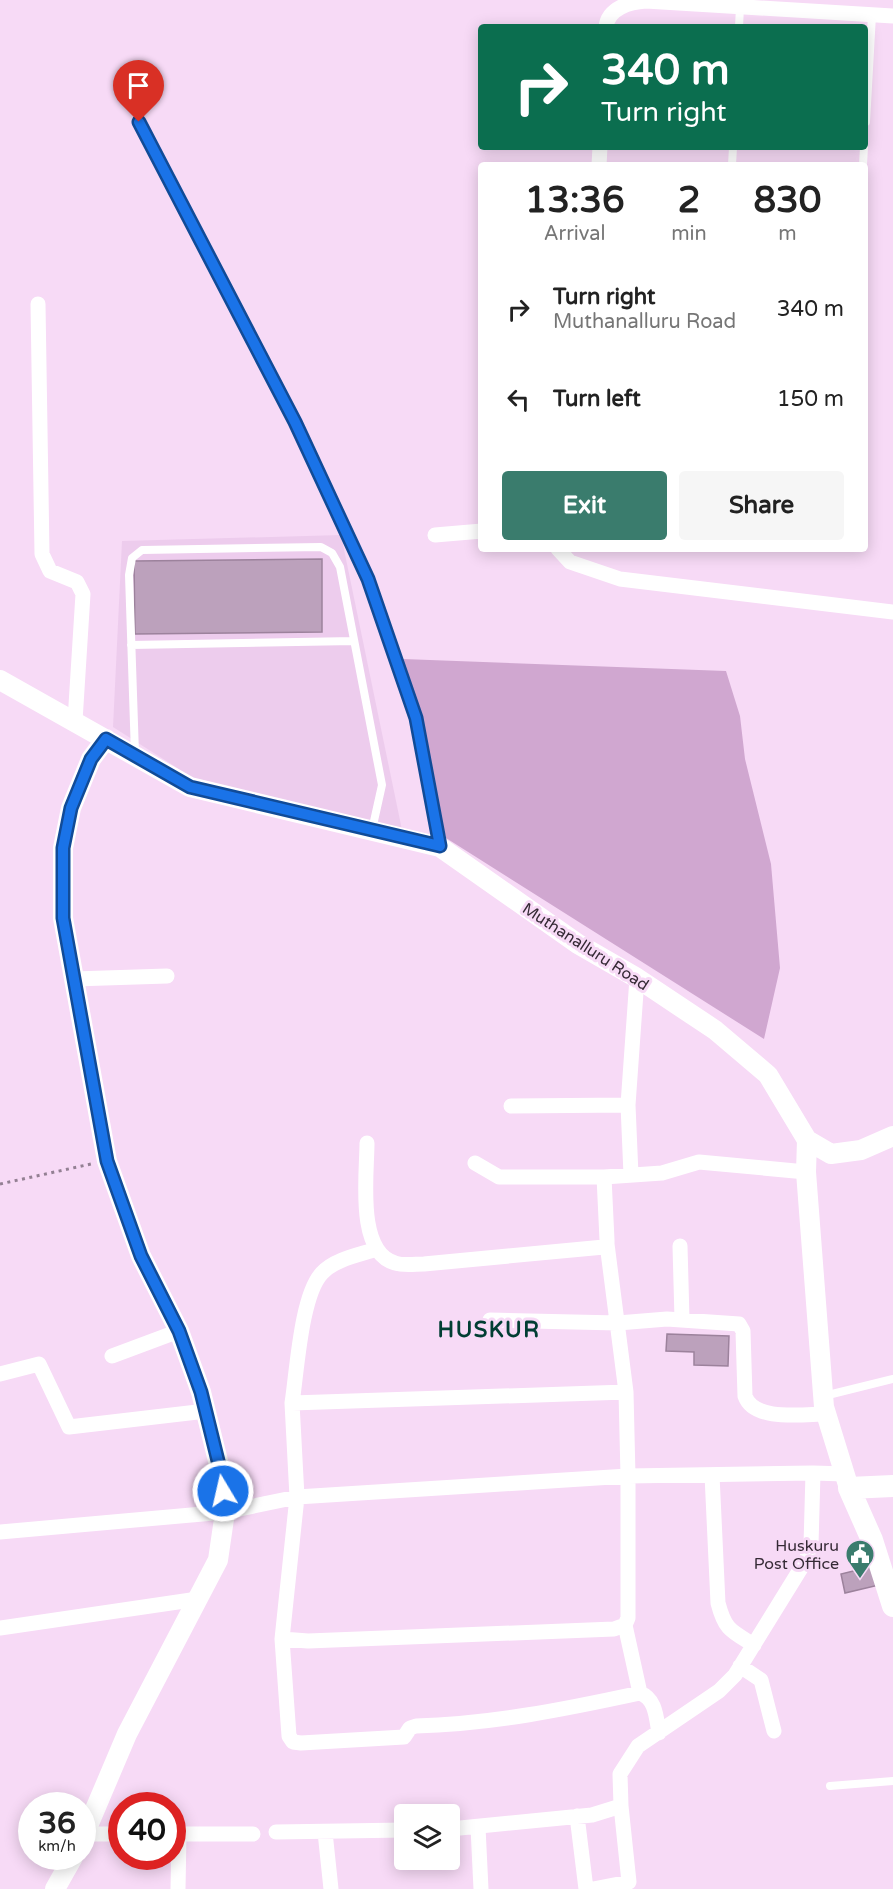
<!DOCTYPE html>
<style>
body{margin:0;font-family:"Varela Round",sans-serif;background:#f6f6f6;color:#222;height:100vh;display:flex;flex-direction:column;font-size:22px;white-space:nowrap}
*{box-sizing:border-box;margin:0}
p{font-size:20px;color:#767676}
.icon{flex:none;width:33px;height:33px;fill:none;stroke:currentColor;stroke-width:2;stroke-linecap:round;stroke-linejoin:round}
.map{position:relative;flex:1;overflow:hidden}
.details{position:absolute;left:478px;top:162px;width:390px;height:390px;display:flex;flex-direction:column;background:#fff;border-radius:6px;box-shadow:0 3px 15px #0003}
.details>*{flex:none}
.banner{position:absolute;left:478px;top:24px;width:390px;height:126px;border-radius:6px;box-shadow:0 3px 15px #0003;background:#0b6e4f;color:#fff;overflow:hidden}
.fabs{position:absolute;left:394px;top:1804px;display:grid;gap:12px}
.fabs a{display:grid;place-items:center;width:66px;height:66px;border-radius:6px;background:#fff;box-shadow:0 3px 15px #0003;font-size:30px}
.speed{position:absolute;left:18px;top:1792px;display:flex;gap:12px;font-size:30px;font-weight:700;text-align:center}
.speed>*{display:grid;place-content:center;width:78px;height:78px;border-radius:50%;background:#fff;box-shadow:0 3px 15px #0003;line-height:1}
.speed small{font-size:15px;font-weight:400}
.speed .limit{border:9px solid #d22;background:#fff;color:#111}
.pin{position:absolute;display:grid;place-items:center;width:51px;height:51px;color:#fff;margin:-62px -26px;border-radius:50% 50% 50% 0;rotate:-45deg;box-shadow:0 0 6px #0007}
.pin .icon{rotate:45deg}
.me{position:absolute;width:66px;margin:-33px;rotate:351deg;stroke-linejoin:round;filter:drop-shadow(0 0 4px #0008)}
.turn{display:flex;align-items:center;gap:21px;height:126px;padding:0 24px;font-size:27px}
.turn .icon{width:78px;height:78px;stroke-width:2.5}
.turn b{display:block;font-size:42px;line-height:51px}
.eta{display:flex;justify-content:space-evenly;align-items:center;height:102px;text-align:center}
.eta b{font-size:36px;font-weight:700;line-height:42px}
.primary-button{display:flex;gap:12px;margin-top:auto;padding:12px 24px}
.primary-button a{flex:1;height:69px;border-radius:6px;background:#3a7c6d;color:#fff;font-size:24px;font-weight:700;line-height:69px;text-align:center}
.primary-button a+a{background:#f6f6f6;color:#222}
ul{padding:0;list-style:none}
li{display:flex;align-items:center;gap:18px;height:90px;padding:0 24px}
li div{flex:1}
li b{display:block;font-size:22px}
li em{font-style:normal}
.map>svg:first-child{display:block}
.built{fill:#edcced}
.green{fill:#d0a7d0}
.building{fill:#bca1bc;stroke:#9c829c;stroke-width:1.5}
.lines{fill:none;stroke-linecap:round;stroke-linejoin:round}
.path{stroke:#938093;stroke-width:3;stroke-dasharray:3 4.5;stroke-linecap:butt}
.service{stroke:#fff;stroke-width:8}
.minor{stroke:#fff;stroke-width:15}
.tertiary{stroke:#fff;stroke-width:20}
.secondary{stroke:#fff;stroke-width:22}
.route-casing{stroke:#114b97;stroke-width:15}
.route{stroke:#1a73e8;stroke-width:10}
.labels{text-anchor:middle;stroke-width:6;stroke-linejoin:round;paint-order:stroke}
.street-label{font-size:16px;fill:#352a35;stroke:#f7daf6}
.poi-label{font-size:16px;fill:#352a35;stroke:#f7daf6;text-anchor:end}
.district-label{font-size:22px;font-weight:bold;letter-spacing:1.5px;fill:#013e33;stroke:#f7daf6}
</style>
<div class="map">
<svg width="893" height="1889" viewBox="0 0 893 1889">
<rect width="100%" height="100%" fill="#f7daf6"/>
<!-- built -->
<path class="built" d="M 341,535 L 402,830 L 193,778 L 113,727 L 122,541 Z"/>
<!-- green -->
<path class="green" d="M 403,659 L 726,671 L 740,716 L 745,759 L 771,864 L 780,968 L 764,1039 L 446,838 Z"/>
<!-- building -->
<path class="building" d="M 322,559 L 322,632 L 135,634 L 134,561 Z
M 667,1334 L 729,1336 L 728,1366 L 694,1365 L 694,1352 L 666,1351 Z
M 874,1566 L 879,1585 L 845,1593 L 841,1574 Z"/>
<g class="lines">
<!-- path -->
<path class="path" d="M 0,1184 L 91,1164"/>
<!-- service -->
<path class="service" d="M 739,27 L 740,7
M 139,121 L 295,422 L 368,579 L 416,718 L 440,845
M 866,122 L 872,15
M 732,165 L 733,147
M 863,165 L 864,147
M 131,645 L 354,641
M 135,754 L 129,575 L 132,558 L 142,550 L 321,547 L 332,553 L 340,567 L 382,785 L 372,830
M 824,1396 L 893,1379
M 830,1786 L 893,1781"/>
<!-- minor -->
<path class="minor" d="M 606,27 C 608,8 630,2 646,1 L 893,16
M 599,165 L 600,147
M 38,304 L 42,554 L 50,571 L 77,582 L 83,594 L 75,721
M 435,535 L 482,531
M 558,549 L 570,562 L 620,579 L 893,612
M 74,979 L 167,976
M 511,1106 L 628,1105
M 367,1143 C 367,1174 356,1252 395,1263 C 404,1266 415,1264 424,1264 L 604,1247 L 607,1244 L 607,1240 L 604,1177
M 475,1163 L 499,1177 L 604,1177 L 662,1173 L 699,1162 L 806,1172
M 631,1175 L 628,1105 L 637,978
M 607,1244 L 626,1392 L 628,1476 L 628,1618 L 625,1625 L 614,1629 L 308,1641 L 282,1639 L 297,1497 L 292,1403 L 626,1392
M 680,1246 L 682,1319
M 490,1320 L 618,1323 L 667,1319 L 739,1324 L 743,1331 L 745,1396 C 754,1422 804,1414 826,1414
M 112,1356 L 179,1331
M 0,1374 L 39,1364 L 69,1427 L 206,1411
M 292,1403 C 297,1371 301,1295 322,1273 C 335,1259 359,1255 377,1249
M 712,1475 L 718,1603 C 725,1630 731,1631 754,1645
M 0,1532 L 225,1512 L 297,1497 L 628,1476 L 813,1473 L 845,1474
M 625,1625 L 640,1693
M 0,1628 L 198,1599
M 282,1639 L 289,1736 L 293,1742 L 301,1743 L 404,1737 L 410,1728 L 416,1726 C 492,1724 566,1709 640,1693 C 656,1699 656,1717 659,1733
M 740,1666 L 761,1680 L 774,1731
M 577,1816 L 586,1889
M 478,1827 L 481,1889
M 450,1829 L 592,1815 L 621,1806 L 620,1774 L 638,1746 L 719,1691 L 735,1675 L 806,1560 L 811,1545 L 813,1473
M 276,1832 L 405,1830
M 325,1832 L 331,1889
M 86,1834 L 122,1834
M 172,1834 L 253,1834
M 178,1889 L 179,1834
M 593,1889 L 629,1882 L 621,1806"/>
<!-- tertiary -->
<path class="tertiary" d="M 0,680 L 190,787 L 440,847 L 578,944 L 637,978 L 715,1030 L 768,1075 L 807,1140 L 806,1172 L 824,1407 L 849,1488
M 807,1140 L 831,1154 L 861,1150 L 893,1136
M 82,1840 L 127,1734 L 218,1560 L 225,1512 L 220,1469 L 201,1392 L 179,1331 L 141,1256 L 107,1161 L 63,918 L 63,848 L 71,808 L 91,759 L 106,739
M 55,1889 L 73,1857"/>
<!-- secondary -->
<path class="secondary" d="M 893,1486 L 849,1488 L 872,1540 L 893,1606"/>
</g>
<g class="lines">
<!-- route casing -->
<g class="route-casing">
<path id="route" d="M 139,122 L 295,422 L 368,579 L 416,718 L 440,846 L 190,787 L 106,739 L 91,759 L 71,808 L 63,848 L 63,918 L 107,1161 L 141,1256 L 179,1331 L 201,1392 L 220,1469 L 223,1491"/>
</g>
<!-- route -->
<use href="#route" class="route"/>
</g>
<!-- icons -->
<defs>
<g id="civic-pin" transform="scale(1.5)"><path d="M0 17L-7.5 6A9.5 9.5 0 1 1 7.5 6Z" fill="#3a7c6d" stroke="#f7daf6"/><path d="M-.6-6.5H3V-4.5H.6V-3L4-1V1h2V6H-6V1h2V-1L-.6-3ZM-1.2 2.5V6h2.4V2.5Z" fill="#fff"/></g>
</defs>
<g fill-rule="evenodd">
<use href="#civic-pin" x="860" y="1554"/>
</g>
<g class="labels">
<!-- street labels -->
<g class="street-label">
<text transform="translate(586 946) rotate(33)" y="6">Muthanalluru Road</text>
</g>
<!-- poi labels -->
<g class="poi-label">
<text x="839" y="1551">Huskuru<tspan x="839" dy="18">Post Office</tspan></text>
</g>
<!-- district labels -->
<g class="district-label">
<text x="489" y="1337">HUSKUR</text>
</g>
</g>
</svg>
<div class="fabs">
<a><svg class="icon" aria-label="layers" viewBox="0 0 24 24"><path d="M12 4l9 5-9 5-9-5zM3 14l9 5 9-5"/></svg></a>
</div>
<div class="speed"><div>36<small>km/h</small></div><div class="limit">40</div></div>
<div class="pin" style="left:139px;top:122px;background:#d93025"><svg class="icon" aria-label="arrive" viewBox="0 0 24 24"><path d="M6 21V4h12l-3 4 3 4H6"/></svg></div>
<svg class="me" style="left:223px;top:1491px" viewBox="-20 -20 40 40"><circle r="17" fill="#1a73e8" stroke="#fff" stroke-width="3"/><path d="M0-11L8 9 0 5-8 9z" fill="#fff"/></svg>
<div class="banner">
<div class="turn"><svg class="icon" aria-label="right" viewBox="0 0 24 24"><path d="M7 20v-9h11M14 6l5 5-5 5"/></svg><div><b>340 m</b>Turn right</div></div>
</div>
<section class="details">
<div class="eta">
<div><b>13:36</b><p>Arrival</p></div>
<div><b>2</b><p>min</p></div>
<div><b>830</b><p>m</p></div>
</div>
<ul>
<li><svg class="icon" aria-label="right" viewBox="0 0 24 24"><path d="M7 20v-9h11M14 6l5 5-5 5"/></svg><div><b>Turn right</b><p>Muthanalluru Road</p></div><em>340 m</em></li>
<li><svg class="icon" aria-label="left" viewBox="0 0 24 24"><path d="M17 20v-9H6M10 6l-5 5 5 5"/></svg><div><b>Turn left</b></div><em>150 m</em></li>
</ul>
<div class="primary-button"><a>Exit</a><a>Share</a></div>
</section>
</div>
